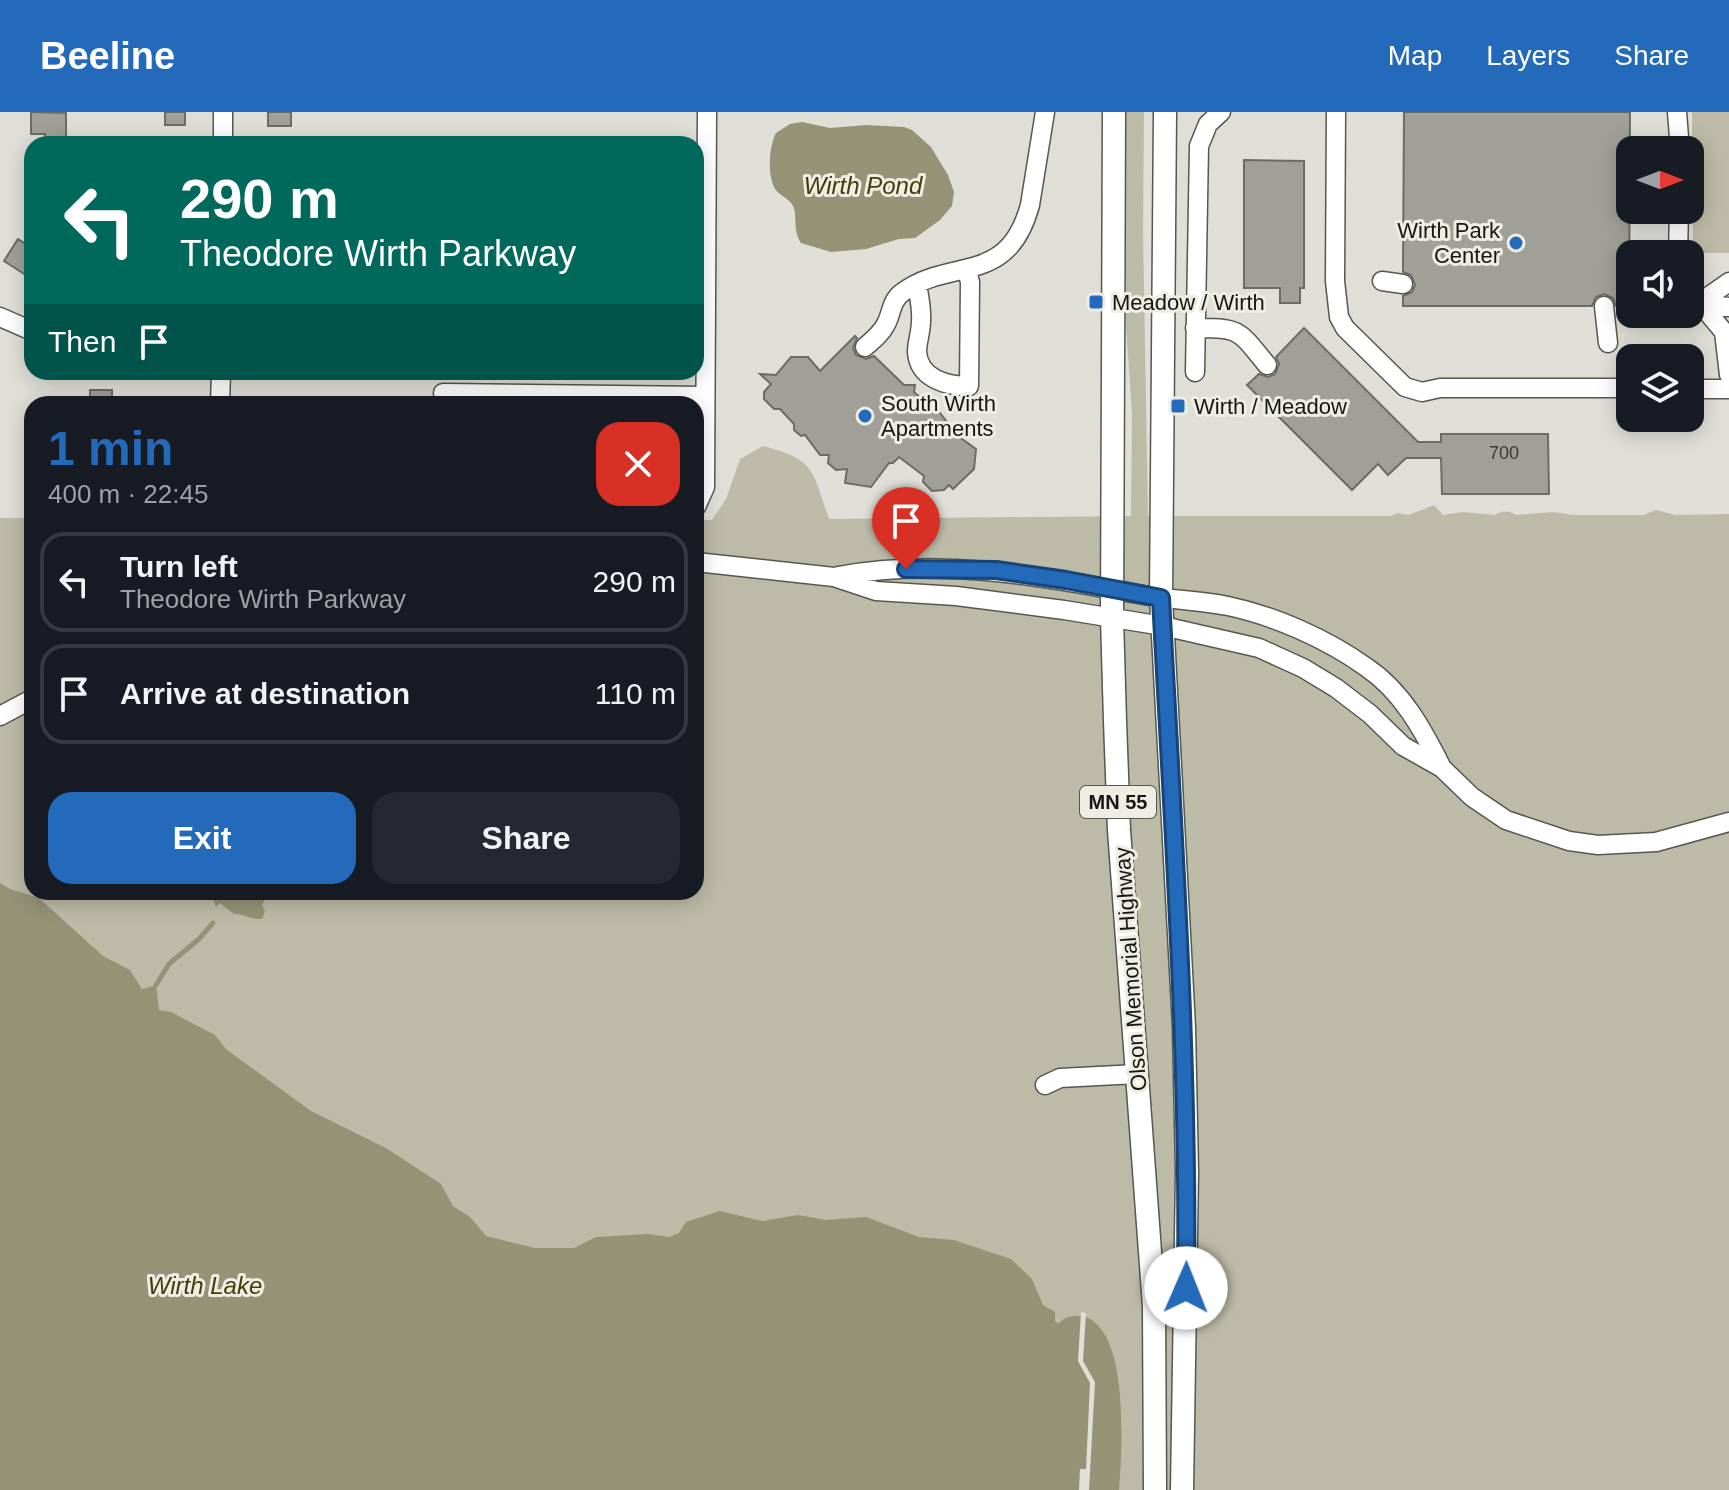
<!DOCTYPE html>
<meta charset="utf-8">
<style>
body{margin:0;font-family:Arial,sans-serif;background:#242831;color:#f1f3f6;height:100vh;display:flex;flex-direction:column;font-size:30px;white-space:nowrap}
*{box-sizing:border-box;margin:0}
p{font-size:26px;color:#9ea1a6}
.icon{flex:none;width:44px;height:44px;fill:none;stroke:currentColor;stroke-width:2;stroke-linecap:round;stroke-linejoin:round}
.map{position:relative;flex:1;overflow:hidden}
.details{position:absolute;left:24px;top:284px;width:680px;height:504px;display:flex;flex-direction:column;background:#171b24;border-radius:24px;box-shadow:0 4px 20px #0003}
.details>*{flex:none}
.hud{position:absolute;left:24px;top:24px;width:680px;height:244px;border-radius:24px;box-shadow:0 4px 20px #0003;background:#00695c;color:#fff;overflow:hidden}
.needle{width:52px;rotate:90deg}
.buttons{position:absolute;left:1616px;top:24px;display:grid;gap:16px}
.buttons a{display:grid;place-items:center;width:88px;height:88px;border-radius:16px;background:#171b24;box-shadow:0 4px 20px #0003;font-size:40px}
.pin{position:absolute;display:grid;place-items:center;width:68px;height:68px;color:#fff;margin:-82px -34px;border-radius:50% 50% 50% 0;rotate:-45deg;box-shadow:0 0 8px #0007}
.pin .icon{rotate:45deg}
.me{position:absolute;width:88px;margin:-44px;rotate:1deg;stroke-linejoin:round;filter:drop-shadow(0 0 6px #0008)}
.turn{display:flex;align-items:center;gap:28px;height:168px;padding:0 24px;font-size:36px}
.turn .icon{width:104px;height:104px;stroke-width:2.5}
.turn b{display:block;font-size:56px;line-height:68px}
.then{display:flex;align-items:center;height:76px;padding:0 24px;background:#0003;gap:16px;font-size:30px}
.round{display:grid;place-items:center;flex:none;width:84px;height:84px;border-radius:24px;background:#242831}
.headline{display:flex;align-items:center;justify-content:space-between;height:136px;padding:0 24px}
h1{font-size:48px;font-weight:800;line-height:60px;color:#246aba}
.cta{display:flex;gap:16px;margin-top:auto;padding:16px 24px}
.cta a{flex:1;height:92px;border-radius:24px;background:#246aba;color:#fff;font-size:32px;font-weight:800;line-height:92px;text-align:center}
.cta a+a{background:#242831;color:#f1f3f6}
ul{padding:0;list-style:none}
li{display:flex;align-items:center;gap:24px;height:100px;margin:0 16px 12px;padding:0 8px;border:4px solid #363941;border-radius:24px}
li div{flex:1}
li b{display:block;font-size:30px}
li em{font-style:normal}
header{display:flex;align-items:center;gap:48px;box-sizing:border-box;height:112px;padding:0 40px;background:#246aba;color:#fff}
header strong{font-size:38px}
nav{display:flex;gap:44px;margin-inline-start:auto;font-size:28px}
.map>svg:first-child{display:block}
.green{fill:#bcbba7}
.water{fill:#959376}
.pier{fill:#e0dfd7}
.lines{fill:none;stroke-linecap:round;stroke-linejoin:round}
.stream{stroke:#959376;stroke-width:5}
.building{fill:#a1a098;stroke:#6c6b64;stroke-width:2}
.minor-casing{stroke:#57574f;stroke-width:21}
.major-casing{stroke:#57574f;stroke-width:25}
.minor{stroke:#fff;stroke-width:18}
.major{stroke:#fff;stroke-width:22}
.route-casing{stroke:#174579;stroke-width:20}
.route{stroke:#246aba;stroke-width:14}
.poi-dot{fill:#246aba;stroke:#edede4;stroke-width:3}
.labels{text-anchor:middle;stroke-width:6;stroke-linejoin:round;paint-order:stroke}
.number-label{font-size:18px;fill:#393834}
.shield{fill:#edede4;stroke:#565652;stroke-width:2}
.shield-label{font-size:20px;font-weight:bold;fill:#161613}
.poi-label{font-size:22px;fill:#161613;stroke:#edede4;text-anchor:start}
.street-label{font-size:22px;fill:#161613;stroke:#edede4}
.water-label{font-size:24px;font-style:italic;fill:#433e07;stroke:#edede4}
</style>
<header>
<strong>Beeline</strong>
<nav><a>Map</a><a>Layers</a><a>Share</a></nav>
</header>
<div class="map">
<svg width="1729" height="1378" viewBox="0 0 1729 1378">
<rect width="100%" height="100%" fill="#e0dfd7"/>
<!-- green -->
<path class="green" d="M 1126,0 L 1144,0 L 1143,118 L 1148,404 L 1391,404 L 1397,401 L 1409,403 L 1434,393 L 1443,403 L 1463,400 L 1495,403 C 1501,398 1510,399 1516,403 L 1553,400 L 1574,403 L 1643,403 L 1656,398 L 1676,403 L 1729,402 L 1729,1378 L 0,1378 L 0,406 L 32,406 L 32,780 L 696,780 L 696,408 L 712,408 L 726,387 L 740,347 L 763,334 C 817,348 812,359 829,407 L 1131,404 L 1132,301 L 1125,201 Z
M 1692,0 L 1729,0 L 1729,141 L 1693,141 Z"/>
<!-- water -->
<path class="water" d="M 802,10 L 830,16 L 866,13 L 904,15 L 912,18 L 931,35 L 948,63 L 954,80 L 952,94 L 940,108 L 915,126 L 899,127 L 866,137 L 831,140 L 801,131 C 792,117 798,105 793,94 C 789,86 780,84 775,77 C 767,63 769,34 776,21 L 790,12 Z
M 0,771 L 10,777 L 39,786 L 103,844 L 130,858 L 142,877 L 156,873 L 159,898 L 171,900 L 215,923 L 227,938 L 311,999 L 386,1036 L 441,1072 L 453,1094 L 470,1105 L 486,1124 L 535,1136 L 574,1136 L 596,1125 L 648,1122 L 669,1125 L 679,1121 L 686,1110 L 720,1099 L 762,1109 L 798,1103 L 826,1108 L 866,1105 L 919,1125 L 954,1128 L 1011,1147 L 1032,1167 L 1043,1193 L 1055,1200 L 1055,1209 L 1058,1212 C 1065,1204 1075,1202 1085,1205 C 1130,1219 1122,1340 1119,1378 L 0,1378 Z
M 210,780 L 256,780 L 265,787 L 262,793 L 265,799 L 262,807 C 252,808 244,802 234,802 L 220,791 L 216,795 Z"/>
<!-- pier -->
<path class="pier" d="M 1081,1200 L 1086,1201 L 1083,1249 L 1095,1270 L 1089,1378 L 1079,1378 L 1080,1357 L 1086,1357 L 1090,1271 L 1078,1249 Z"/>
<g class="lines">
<!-- stream -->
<path class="stream" d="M 156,873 L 169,852 L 199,827 L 213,811"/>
</g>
<!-- building -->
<path class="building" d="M 31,0 L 66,1 L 66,32 L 45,32 L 45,22 L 31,22 Z
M 165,0 L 185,0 L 185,13 L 165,13 Z
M 268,0 L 291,0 L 291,14 L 268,14 Z
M 1404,0 L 1630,0 L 1629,194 L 1616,194 L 1613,186 L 1604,182 L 1596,185 L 1592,194 L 1403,194 L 1403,184 L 1412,180 L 1415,173 L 1411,163 L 1403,160 Z
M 1244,48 L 1304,49 L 1304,176 L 1300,176 L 1300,191 L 1280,191 L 1280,176 L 1244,176 Z
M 18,127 L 32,136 L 32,167 L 4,149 Z
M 1304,216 L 1418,330 L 1441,330 L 1441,322 L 1548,322 L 1549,382 L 1442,382 L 1441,346 L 1406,346 L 1388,363 L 1378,352 L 1352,378 L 1247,273 L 1259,262 L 1268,265 L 1275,262 L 1279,252 L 1276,245 Z
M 855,224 L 857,226 L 853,236 L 856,243 L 866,247 L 874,244 L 904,273 L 915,273 L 914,280 L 930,294 L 931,301 L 940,301 L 958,324 L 976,337 L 974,357 L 953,377 L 949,373 L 944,378 L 932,379 L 923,370 L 924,364 L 899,345 L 893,351 L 889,351 L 871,375 L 845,371 L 847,357 L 836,358 L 828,351 L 829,343 L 820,343 L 805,323 L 801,324 L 794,318 L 794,312 L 780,297 L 774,297 L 764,287 L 764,280 L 771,272 L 760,262 L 776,263 L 791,245 L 808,245 L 820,259 Z
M 90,278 L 112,278 L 112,292 L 90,292 Z"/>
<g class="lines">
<!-- minor casing -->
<g class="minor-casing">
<path id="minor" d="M 1336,0 L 1335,169 L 1339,205 L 1345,216 L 1405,275 L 1422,280 L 1440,276 L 1630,276
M 1677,0 L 1680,38
M 223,32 L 223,0
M 1678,142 L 1679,98
M 1382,169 L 1403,172
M 917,172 C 919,184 922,197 921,209 C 921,220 917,230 917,240 C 919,267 947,274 969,274 L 970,170 L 967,159
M 1690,179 L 1724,220 L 1729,263
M 1699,191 L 1729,170
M 1699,191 L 1729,195
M 1604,194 L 1608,231
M 0,205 L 32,219
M 1195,216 C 1241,215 1239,219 1267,253
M 865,235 C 873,228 881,222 886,212 C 892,201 891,188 903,180 C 951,145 1008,175 1030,93 L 1045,0
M 1195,260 L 1199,34 L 1208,12 L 1221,0
M 1690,277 L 1729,277
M 443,281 L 705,284
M 220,292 L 221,260
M 696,395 L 705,375 L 707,0
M 696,450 L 834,465 L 876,479 L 956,484 L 1064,498 L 1163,514 L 1259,536 L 1303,556 L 1336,576 L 1370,602 L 1403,634 L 1442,656 L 1472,685 L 1506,708 L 1569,729 L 1598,733 L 1656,730 L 1729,710
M 838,464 C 939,445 1038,464 1138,482 C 1168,488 1198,488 1228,494 C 1275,504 1327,527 1366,555 C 1402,579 1423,618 1442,656
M 0,604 L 32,587
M 1045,973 L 1060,966 L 1137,962"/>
</g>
<!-- major casing -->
<g class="major-casing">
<path id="major" d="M 1114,0 L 1112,506 L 1115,609 L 1119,718 L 1154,1194 L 1155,1378
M 1165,0 L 1161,486 L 1184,915 L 1187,1060 L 1182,1378"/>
</g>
<!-- minor -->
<use href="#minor" class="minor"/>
<!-- major -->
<use href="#major" class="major"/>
</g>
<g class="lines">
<!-- route casing -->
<g class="route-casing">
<path id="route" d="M 906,457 L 996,458 L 1066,468 L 1161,486 C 1173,716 1189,946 1186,1176"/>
</g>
<!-- route -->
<use href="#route" class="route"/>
</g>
<!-- markers -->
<g class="poi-dot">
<circle cx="1516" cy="131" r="8"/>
<rect x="1088" y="182" width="16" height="16" rx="4"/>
<rect x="1170" y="286" width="16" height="16" rx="4"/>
<circle cx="865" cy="304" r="8"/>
</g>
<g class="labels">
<!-- number labels -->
<g class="number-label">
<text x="1504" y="347">700</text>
</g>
<!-- shield labels -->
<rect class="shield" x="1080" y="674" width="76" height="32" rx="6"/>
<g class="shield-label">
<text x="1118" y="697">MN 55</text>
</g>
<!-- poi labels -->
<g class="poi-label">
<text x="1500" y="126" text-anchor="end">Wirth Park<tspan x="1500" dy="25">Center</tspan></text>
<text x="1112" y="198">Meadow / Wirth</text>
<text x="881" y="299">South Wirth<tspan x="881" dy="25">Apartments</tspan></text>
<text x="1194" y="302">Wirth / Meadow</text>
</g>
<!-- street labels -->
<g class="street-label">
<text transform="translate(1130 857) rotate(-94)" y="8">Olson Memorial Highway</text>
</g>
<!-- water labels -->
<g class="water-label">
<text x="863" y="82">Wirth Pond</text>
<text x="205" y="1182">Wirth Lake</text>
</g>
</g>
</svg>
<div class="buttons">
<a><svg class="needle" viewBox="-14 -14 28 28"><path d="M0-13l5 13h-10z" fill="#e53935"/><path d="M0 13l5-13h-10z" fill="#9ea1a6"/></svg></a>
<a><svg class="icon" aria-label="sound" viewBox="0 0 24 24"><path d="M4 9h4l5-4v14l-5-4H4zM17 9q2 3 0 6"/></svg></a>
<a><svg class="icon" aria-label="layers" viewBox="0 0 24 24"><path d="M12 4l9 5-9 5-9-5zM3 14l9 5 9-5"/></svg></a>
</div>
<div class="pin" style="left:906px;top:457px;background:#d93025"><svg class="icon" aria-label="arrive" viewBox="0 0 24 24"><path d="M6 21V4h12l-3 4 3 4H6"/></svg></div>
<svg class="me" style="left:1186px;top:1176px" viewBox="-20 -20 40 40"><circle r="19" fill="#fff"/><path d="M0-13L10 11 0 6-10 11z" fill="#246aba"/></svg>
<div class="hud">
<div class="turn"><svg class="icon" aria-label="left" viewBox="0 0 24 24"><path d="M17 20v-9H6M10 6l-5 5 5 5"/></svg><div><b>290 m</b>Theodore Wirth Parkway</div></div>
<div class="then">Then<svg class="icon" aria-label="arrive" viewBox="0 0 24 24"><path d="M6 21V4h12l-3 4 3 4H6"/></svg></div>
</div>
<section class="details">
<div class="headline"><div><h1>1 min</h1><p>400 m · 22:45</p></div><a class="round" style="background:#d93025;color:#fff"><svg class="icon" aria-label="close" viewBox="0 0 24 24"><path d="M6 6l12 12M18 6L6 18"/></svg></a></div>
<ul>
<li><svg class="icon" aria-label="left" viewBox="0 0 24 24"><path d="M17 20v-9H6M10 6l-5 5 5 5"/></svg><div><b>Turn left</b><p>Theodore Wirth Parkway</p></div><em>290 m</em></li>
<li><svg class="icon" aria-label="arrive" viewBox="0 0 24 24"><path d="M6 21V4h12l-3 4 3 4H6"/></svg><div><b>Arrive at destination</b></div><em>110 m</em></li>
</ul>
<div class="cta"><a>Exit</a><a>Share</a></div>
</section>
</div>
